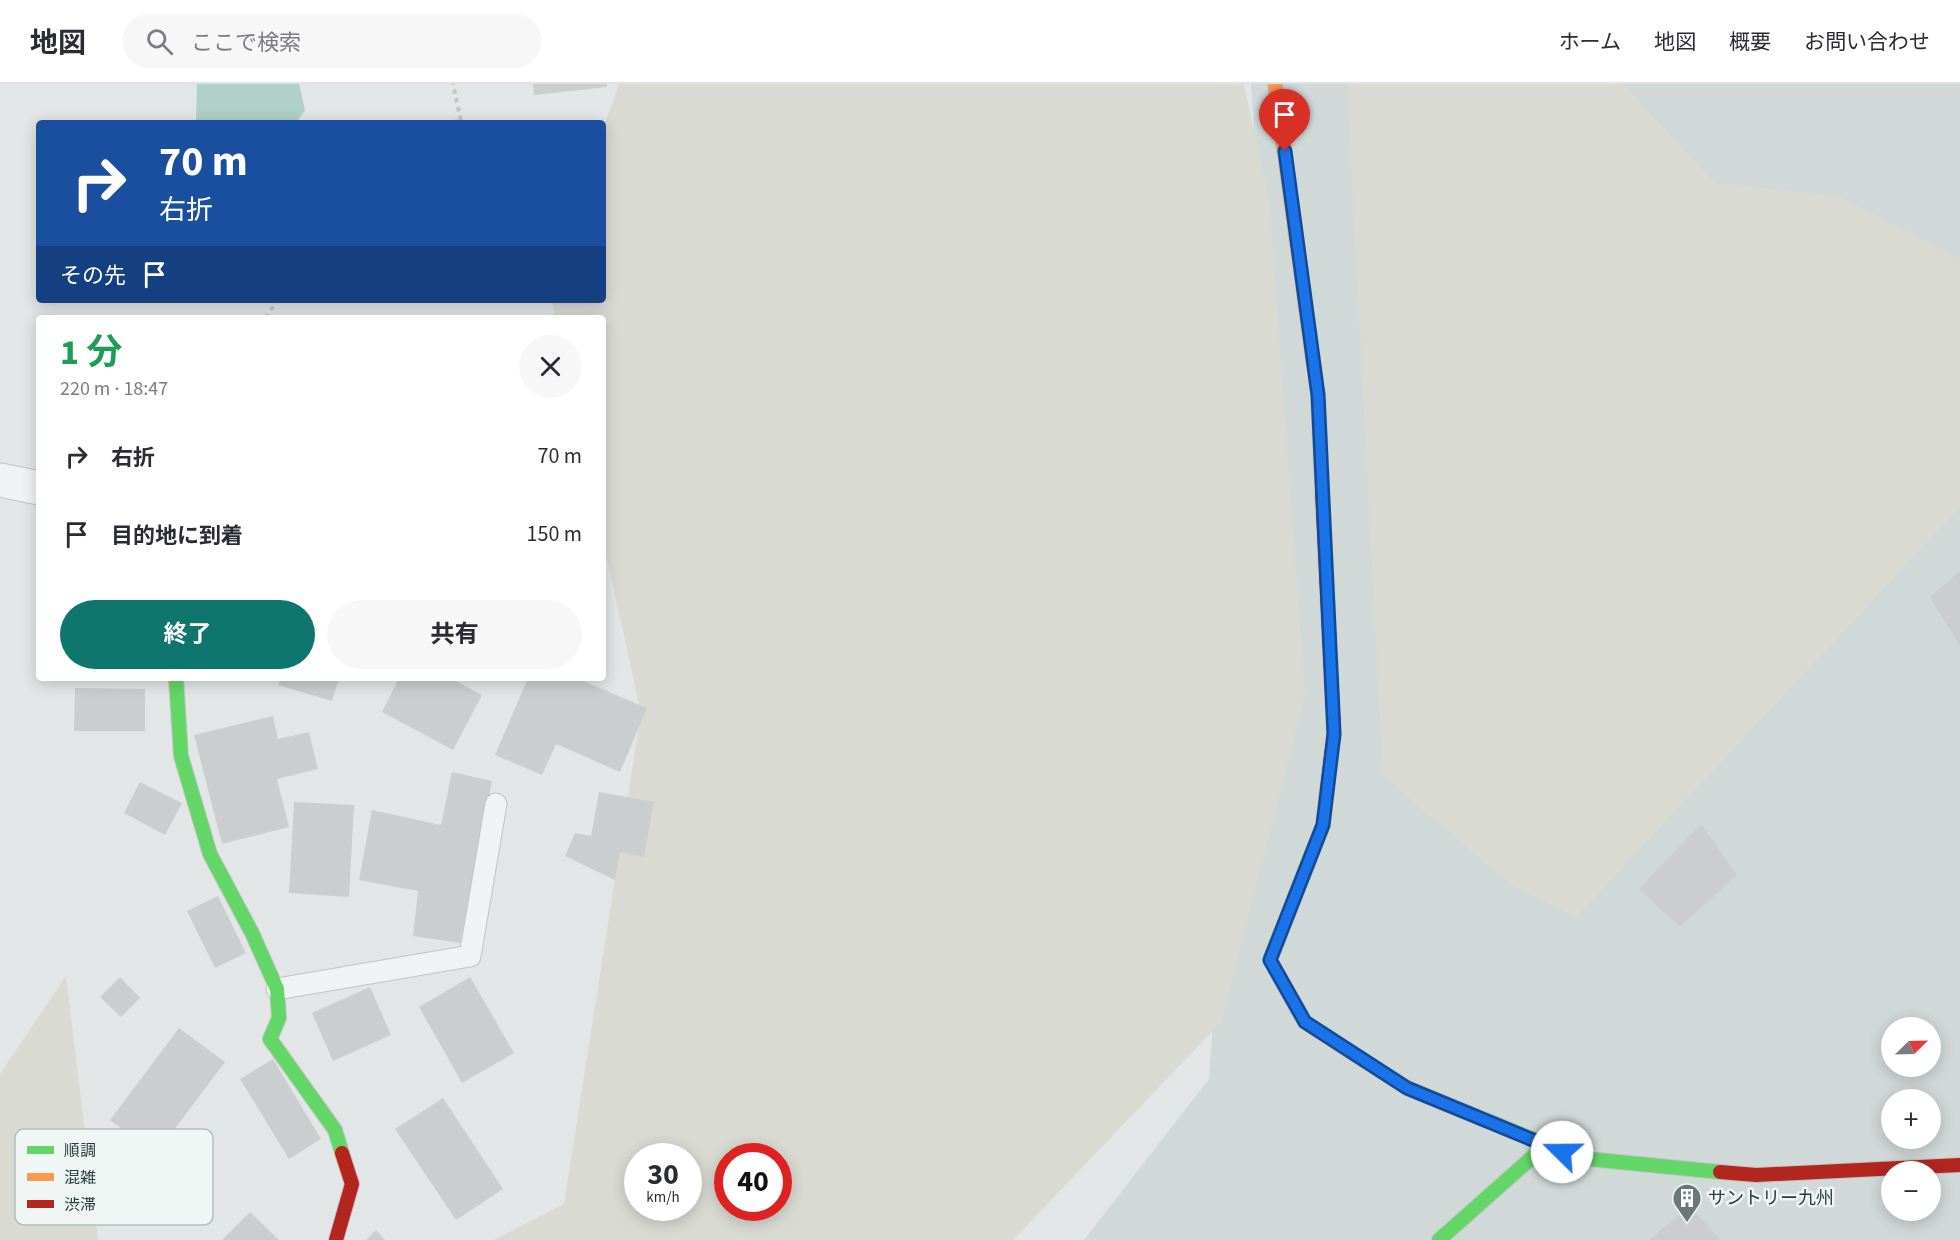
<!DOCTYPE html>
<html lang="ja">
<meta charset="utf-8">
<style>
body{margin:0;font-family:"Source Sans 3","Noto Sans JP",sans-serif;background:#f7f7f7;color:#2b2b33;height:100vh;display:flex;flex-direction:column;font-size:22px;white-space:nowrap}
*{box-sizing:border-box;margin:0}
p{font-size:20px;color:#7c7c81}
.icon{flex:none;width:33px;height:33px;fill:none;stroke:currentColor;stroke-width:2;stroke-linecap:round;stroke-linejoin:round}
.map{position:relative;flex:1;overflow:hidden}
.side{position:absolute;left:36px;top:231px;width:570px;height:366px;display:flex;flex-direction:column;background:#fff;border-radius:6px;box-shadow:0 3px 15px #0003}
.side>*{flex:none}
.guide{position:absolute;left:36px;top:36px;width:570px;height:183px;border-radius:6px;box-shadow:0 3px 15px #0003;background:#1a4fa0;color:#fff;overflow:hidden}
.needle{width:39px;rotate:67deg}
.buttons{position:absolute;left:1881px;top:933px;display:grid;gap:12px}
.buttons a{display:grid;place-items:center;width:60px;height:60px;border-radius:50%;background:#fff;box-shadow:0 3px 15px #0003;font-size:30px}
.speed{position:absolute;left:624px;top:1059px;display:flex;gap:12px;font-size:30px;font-weight:700;text-align:center}
.speed>*{display:grid;place-content:center;width:78px;height:78px;border-radius:50%;background:#fff;box-shadow:0 3px 15px #0003;line-height:1}
.speed small{font-size:15px;font-weight:400}
.speed .limit{border:9px solid #d22;background:#fff;color:#111}
.pin{position:absolute;display:grid;place-items:center;width:51px;height:51px;color:#fff;margin:-62px -26px;border-radius:50% 50% 50% 0;rotate:-45deg;box-shadow:0 0 6px #0007}
.pin .icon{rotate:45deg}
.me{position:absolute;width:66px;margin:-33px;rotate:292deg;stroke-linejoin:round;filter:drop-shadow(0 0 4px #0008)}
.turn{display:flex;align-items:center;gap:21px;height:126px;padding:0 24px;font-size:27px}
.turn .icon{width:78px;height:78px;stroke-width:2.5}
.turn b{display:block;font-size:42px;line-height:51px}
.then{display:flex;align-items:center;height:57px;padding:0 24px;background:#0003;gap:12px;font-size:22px}
.round{display:grid;place-items:center;flex:none;width:63px;height:63px;border-radius:32px;background:#f7f7f7}
.headline{display:flex;align-items:center;justify-content:space-between;height:102px;padding:0 24px}
h1{font-size:36px;font-weight:700;line-height:45px;color:#1e9e55}
.button{display:flex;gap:12px;margin-top:auto;padding:12px 24px}
.button a{flex:1;height:69px;border-radius:36px;background:#0f766e;color:#fff;font-size:24px;font-weight:700;line-height:69px;text-align:center}
.button a+a{background:#f7f7f7;color:#2b2b33}
ul{padding:0;list-style:none}
li{display:flex;align-items:center;gap:18px;height:78px;padding:0 24px}
li div{flex:1}
li b{display:block;font-size:22px}
li em{font-style:normal}
header{display:flex;align-items:center;gap:36px;box-sizing:border-box;height:84px;padding:0 30px;background:#fff;border-bottom:2px solid #e1e1e2}
header strong{font-size:28px}
nav{display:flex;gap:33px;margin-inline-start:auto;font-size:21px}
.search{width:420px;height:54px;background:#f7f7f7;display:flex;align-items:center;gap:15px;box-sizing:border-box;padding:0 21px;border-radius:33px;color:#7c7c81;font-size:22px}
.map>svg:first-child{display:block}
.built{fill:#d0d9d7;fill-rule:evenodd}
.green{fill:#d9dad2;fill-rule:evenodd}
.water{fill:#b1d0c8}
.building{fill:#cacece}
.lines{fill:none;stroke-linecap:round;stroke-linejoin:round}
.lane-casing{stroke:#c0c4c4;stroke-width:23}
.street-casing{stroke:#c0c4c4;stroke-width:35}
.fast-casing{stroke:#c0c4c4;stroke-width:16}
.slow-casing{stroke:#c0c4c4;stroke-width:16}
.jam-casing{stroke:#c0c4c4;stroke-width:16}
.path{stroke:#c2c7c7;stroke-width:4;stroke-dasharray:4.5 4.5;stroke-linecap:butt}
.lane{stroke:#f0f3f3;stroke-width:21}
.street{stroke:#f0f3f3;stroke-width:33}
.fast{stroke:#63d668;stroke-width:14}
.slow{stroke:#ff974d;stroke-width:14}
.jam{stroke:#b3261e;stroke-width:14}
.route-casing{stroke:#114b97;stroke-width:15}
.route{stroke:#1a73e8;stroke-width:10}
.labels{text-anchor:middle;stroke-width:5;stroke-linejoin:round;paint-order:stroke}
.poi-label{font-size:18px;fill:#293e3b;stroke:#eff6f4;text-anchor:start}
.key{fill:#eff6f4;stroke:#b4bfbc;stroke-width:1.5}
.key-label{font-size:16px;fill:#293e3b}
</style>
<header>
<strong>地図</strong>
<div class="search"><svg class="icon" aria-label="search" viewBox="0 0 24 24"><circle cx="10" cy="10" r="6"/><path d="M15 15l6 6"/></svg>ここで検索</div>
<nav><a>ホーム</a><a>地図</a><a>概要</a><a>お問い合わせ</a></nav>
</header>
<div class="map">
<svg width="1960" height="1156" viewBox="0 0 1960 1156">
<rect width="100%" height="100%" fill="#e2e6e6"/>
<!-- built -->
<path class="built" d="M 1251,0 L 1960,0 L 1960,1156 L 1084,1156 L 1209,995 L 1265,206 ZM 1892,944 L 1930,944 L 1930,982 L 1892,982 ZM 1892,1016 L 1930,1016 L 1930,1054 L 1892,1054 ZM 1892,1088 L 1930,1088 L 1930,1126 L 1892,1126 Z"/>
<!-- green -->
<path class="green" d="M 619,0 L 1244,0 L 1269,116 L 1305,611 L 1221,938 L 1013,1156 L 494,1156 L 564,1120 L 641,629 L 603,457 L 603,234 L 555,234 L 552,216 L 603,216 L 603,45 ZM 638,1072 L 688,1072 L 688,1124 L 638,1124 ZM 728,1072 L 778,1072 L 778,1124 L 728,1124 Z
M 1347,0 L 1623,0 L 1715,99 L 1837,112 L 1960,174 L 1960,423 L 1576,833 L 1514,803 L 1383,692 Z
M 66,892 L 98,1156 L 0,1156 L 0,990 Z"/>
<!-- water -->
<path class="water" d="M 197,0 L 299,0 L 305,26 L 296,39 L 196,39 Z"/>
<!-- building -->
<path class="building" d="M 533,0 L 607,0 L 607,3 L 534,11 Z
M 1960,487 L 1960,562 L 1930,513 Z
M 280,594 L 339,594 L 332,617 L 278,601 Z
M 399,594 L 450,594 L 482,611 L 453,666 L 382,628 Z
M 528,594 L 576,594 L 647,624 L 620,688 L 556,660 L 542,691 L 495,671 Z
M 75,604 L 145,605 L 145,647 L 74,647 Z
M 273,632 L 278,655 L 309,648 L 318,685 L 277,695 L 289,743 L 222,760 L 194,651 Z
M 452,688 L 492,697 L 460,859 L 413,852 L 418,807 L 359,796 L 372,726 L 441,741 Z
M 140,698 L 182,719 L 165,751 L 124,729 Z
M 599,708 L 654,718 L 644,773 L 620,768 L 615,796 L 565,772 L 575,749 L 591,752 Z
M 294,718 L 354,721 L 349,813 L 289,809 Z
M 1701,740 L 1737,791 L 1680,843 L 1639,805 Z
M 218,812 L 246,869 L 215,884 L 187,827 Z
M 120,893 L 140,914 L 121,933 L 100,913 Z
M 470,893 L 514,969 L 462,999 L 419,923 Z
M 370,903 L 391,951 L 333,977 L 312,929 Z
M 179,944 L 225,978 L 156,1070 L 110,1036 Z
M 273,975 L 321,1055 L 289,1075 L 240,995 Z
M 443,1014 L 503,1105 L 456,1136 L 395,1045 Z
M 1690,1122 L 1720,1156 L 1649,1156 Z
M 250,1128 L 279,1156 L 222,1156 Z
M 376,1146 L 385,1156 L 366,1156 Z"/>
<g class="lines">
<!-- lane casing -->
<g class="lane-casing">
<path id="lane" d="M 277,905 L 470,872 L 496,720"/>
</g>
<!-- street casing -->
<g class="street-casing">
<path id="street" d="M 0,396 L 39,404"/>
</g>
<!-- fast casing -->
<g class="fast-casing">
<path id="fast" d="M 176,594 L 181,672 L 210,770 L 252,849 L 277,905 L 279,934 L 270,955 L 335,1046 L 342,1069
M 1362,975 L 1407,1004 L 1579,1074 L 1720,1088
M 1439,1156 L 1546,1061"/>
</g>
<!-- slow casing -->
<g class="slow-casing">
<path id="slow" d="M 1275,0 L 1318,311 L 1322,404
M 1327,706 L 1323,741 L 1270,876 L 1305,938 L 1362,975"/>
</g>
<!-- jam casing -->
<g class="jam-casing">
<path id="jam" d="M 1322,404 L 1334,649 L 1327,706
M 1720,1088 L 1756,1091 L 1960,1081
M 336,1156 L 352,1100 L 342,1069"/>
</g>
<!-- path -->
<path class="path" d="M 444,39 L 461,37 L 453,0
M 266,234 L 277,216"/>
<!-- lane -->
<use href="#lane" class="lane"/>
<!-- street -->
<use href="#street" class="street"/>
<!-- fast -->
<use href="#fast" class="fast"/>
<!-- slow -->
<use href="#slow" class="slow"/>
<!-- jam -->
<use href="#jam" class="jam"/>
</g>
<g class="lines">
<!-- route casing -->
<g class="route-casing">
<path id="route" d="M 1285,67 L 1318,311 L 1334,650 L 1323,741 L 1270,876 L 1305,938 L 1407,1004 L 1562,1068"/>
</g>
<!-- route -->
<use href="#route" class="route"/>
</g>
<!-- icons -->
<defs>
<g id="building-pin" transform="scale(1.5)"><path d="M0 17L-7.5 6A9.5 9.5 0 1 1 7.5 6Z" fill="#6a7977" stroke="#eff6f4"/><path d="M-4-6H4V6H1V3H-1V6H-4ZM-2.5-4.3h1.7v1.8h-1.7ZM.8-4.3h1.7v1.8H.8ZM-2.5-1h1.7V.8h-1.7ZM.8-1h1.7V.8H.8Z" fill="#fff"/></g>
</defs>
<g fill-rule="evenodd">
<use href="#building-pin" x="1687" y="1114"/>
</g>
<g class="labels">
<!-- poi labels -->
<g class="poi-label">
<text x="1708" y="1120">サントリー九州</text>
</g>
</g>
<!-- legend -->
<rect x="15" y="1045" width="198" height="96" rx="9" class="key"/>
<rect x="27" y="1062" width="27" height="8" fill="#63d668"/>
<rect x="27" y="1089" width="27" height="8" fill="#ff974d"/>
<rect x="27" y="1116" width="27" height="8" fill="#b3261e"/>
<g class="key-label">
<text x="64" y="1072">順調</text>
<text x="64" y="1099">混雑</text>
<text x="64" y="1126">渋滞</text>
</g>
</svg>
<div class="buttons">
<a><svg class="needle" viewBox="-14 -14 28 28"><path d="M0-13l5 13h-10z" fill="#e53935"/><path d="M0 13l5-13h-10z" fill="#7c7c81"/></svg></a>
<a>+</a>
<a>−</a>
</div>
<div class="speed"><div>30<small>km/h</small></div><div class="limit">40</div></div>
<div class="pin" style="left:1285px;top:67px;background:#d93025"><svg class="icon" aria-label="arrive" viewBox="0 0 24 24"><path d="M6 21V4h12l-3 4 3 4H6"/></svg></div>
<svg class="me" style="left:1562px;top:1068px" viewBox="-20 -20 40 40"><circle r="19" fill="#fff"/><path d="M0-13L10 11 0 6-10 11z" fill="#1a73e8"/></svg>
<div class="guide">
<div class="turn"><svg class="icon" aria-label="right" viewBox="0 0 24 24"><path d="M7 20v-9h11M14 6l5 5-5 5"/></svg><div><b>70 m</b>右折</div></div>
<div class="then">その先<svg class="icon" aria-label="arrive" viewBox="0 0 24 24"><path d="M6 21V4h12l-3 4 3 4H6"/></svg></div>
</div>
<section class="side">
<div class="headline"><div><h1>1 分</h1><p>220 m · 18:47</p></div><a class="round"><svg class="icon" aria-label="close" viewBox="0 0 24 24"><path d="M6 6l12 12M18 6L6 18"/></svg></a></div>
<ul>
<li><svg class="icon" aria-label="right" viewBox="0 0 24 24"><path d="M7 20v-9h11M14 6l5 5-5 5"/></svg><div><b>右折</b></div><em>70 m</em></li>
<li><svg class="icon" aria-label="arrive" viewBox="0 0 24 24"><path d="M6 21V4h12l-3 4 3 4H6"/></svg><div><b>目的地に到着</b></div><em>150 m</em></li>
</ul>
<div class="button"><a>終了</a><a>共有</a></div>
</section>
</div>
